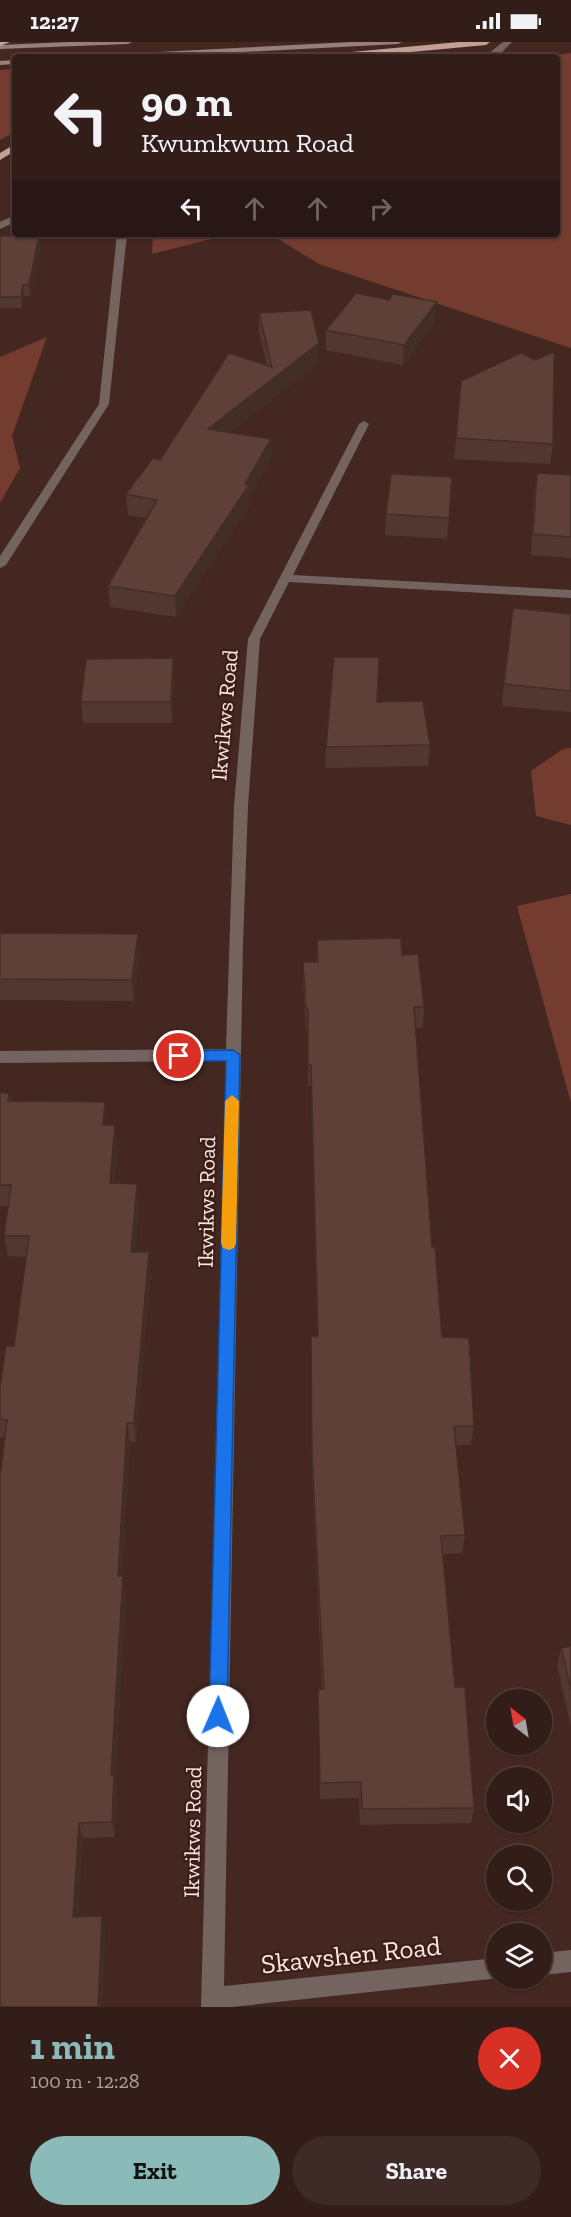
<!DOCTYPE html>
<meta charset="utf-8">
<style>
body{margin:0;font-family:"Zilla Slab",serif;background:#3e2a26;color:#f1f3f6;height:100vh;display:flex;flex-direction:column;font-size:22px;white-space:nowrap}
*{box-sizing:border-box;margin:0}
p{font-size:20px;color:#a9a2a2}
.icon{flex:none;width:33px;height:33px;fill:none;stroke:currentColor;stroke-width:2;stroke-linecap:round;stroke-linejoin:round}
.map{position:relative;height:1965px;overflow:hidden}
.drawer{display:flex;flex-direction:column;background:#331d19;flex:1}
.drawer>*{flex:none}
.hud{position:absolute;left:12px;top:12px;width:548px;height:183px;border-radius:6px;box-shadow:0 2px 4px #0004,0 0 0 2px #4e3b38;background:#331d19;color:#f1f3f6;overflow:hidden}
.needle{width:39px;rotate:329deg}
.controls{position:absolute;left:486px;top:1647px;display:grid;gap:12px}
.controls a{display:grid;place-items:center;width:66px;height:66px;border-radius:50%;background:#331d19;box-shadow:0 2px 4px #0004,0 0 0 2px #4e3b38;font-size:30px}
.pin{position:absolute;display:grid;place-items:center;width:51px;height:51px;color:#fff;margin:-26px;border:3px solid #fff;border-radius:50%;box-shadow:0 2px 6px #0007}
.me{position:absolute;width:66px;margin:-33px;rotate:1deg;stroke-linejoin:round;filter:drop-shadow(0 0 4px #0008)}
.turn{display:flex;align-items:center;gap:21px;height:126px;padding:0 30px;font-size:27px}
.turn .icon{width:78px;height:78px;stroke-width:2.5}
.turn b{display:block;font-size:42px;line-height:51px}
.lanes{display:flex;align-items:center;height:57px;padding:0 30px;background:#0003;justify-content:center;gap:30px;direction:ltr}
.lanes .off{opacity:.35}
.round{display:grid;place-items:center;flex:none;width:63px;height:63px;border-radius:32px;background:#3e2a26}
.summary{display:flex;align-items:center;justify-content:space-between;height:102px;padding:0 30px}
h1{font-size:36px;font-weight:700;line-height:45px;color:#8bbbb9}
.cta{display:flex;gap:12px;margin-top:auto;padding:12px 30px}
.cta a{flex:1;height:69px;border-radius:36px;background:#8bbbb9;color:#111;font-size:24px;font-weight:700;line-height:69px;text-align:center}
.cta a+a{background:#3e2a26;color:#f1f3f6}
.status{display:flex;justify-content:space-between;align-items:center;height:42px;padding:0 30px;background:#331d19;direction:ltr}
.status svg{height:16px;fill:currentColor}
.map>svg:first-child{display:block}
.green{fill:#733c2f}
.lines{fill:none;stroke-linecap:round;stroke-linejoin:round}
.service{fill:#736460;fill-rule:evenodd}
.minor{fill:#736460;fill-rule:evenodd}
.secondary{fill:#98807a;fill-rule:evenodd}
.trunk{fill:#c2a098;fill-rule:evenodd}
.wall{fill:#523730}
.shaded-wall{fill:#422d27}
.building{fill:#5f4038;stroke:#422d27;stroke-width:1.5}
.route{fill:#1a73e8;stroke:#114b97;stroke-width:1.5}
.slow{fill:#f59e0b}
.labels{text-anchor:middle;stroke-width:4.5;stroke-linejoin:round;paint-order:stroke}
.street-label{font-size:22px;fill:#fbe7e2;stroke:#3a1e17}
.near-street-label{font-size:27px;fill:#fbe7e2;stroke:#3a1e17}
</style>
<div class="status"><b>12:27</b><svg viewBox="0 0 49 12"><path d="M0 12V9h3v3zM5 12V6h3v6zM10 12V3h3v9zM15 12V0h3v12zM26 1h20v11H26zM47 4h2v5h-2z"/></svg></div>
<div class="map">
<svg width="571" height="1965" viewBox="0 0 571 1965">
<rect width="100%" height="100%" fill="#442721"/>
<!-- green -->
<path class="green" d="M 571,11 L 571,306 L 319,222 L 272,193 L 265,192 L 556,192 L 556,15 L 543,15 Z
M 15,27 L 15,90 L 0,98 L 0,28 Z
M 153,192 L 231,192 L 152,212 Z
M 47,295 L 12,394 L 20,426 L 0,461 L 0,315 Z
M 571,706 L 571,783 L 536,774 L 531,729 L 563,707 Z
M 571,852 L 571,1061 L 517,864 Z"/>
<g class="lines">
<!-- service -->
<path class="service" d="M 503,0 L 512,0 L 497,15 L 484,15 Z
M 15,173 L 15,180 L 0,187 L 0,180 Z
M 117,192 L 127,192 L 109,362 L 6,523 L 0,526 L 0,514 L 99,362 Z"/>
<!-- minor -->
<path class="minor" d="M 364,379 L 369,382 L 293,533 L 571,548 L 571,556 L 289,540 L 260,597 L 248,764 L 243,901 L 224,1944 L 496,1916 L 496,1936 L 500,1936 L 232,1965 L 201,1965 L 226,1019 L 0,1021 L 0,1009 L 226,1007 L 234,764 L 248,597 L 359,382 Z
M 571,1908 L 571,1930 L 542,1933 L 542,1911 Z"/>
<!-- secondary -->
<path class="secondary" d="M 68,0 L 132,0 L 128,2 L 0,7 L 0,3 Z
M 352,0 L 402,0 L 398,2 L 147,15 L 96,15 L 100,13 Z
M 15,18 L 15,22 L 0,23 L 0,19 Z"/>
<!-- trunk -->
<path class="trunk" d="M 0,0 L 10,0 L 0,4 Z
M 459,0 L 490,0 L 486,3 L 357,15 L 326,15 L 330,12 Z
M 15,102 L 15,109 L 0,118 L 0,111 Z"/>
</g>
<!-- wall -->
<path class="wall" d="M 0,194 L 39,194 L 40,205 L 30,254 L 24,254 L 22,266 L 0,266 Z
M 389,258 L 435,280 L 403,323 L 326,308 L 326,288 Z
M 259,271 L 319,301 L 319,321 L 230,390 L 271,417 L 250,455 L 250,464 L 176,575 L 110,565 L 108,544 L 146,476 L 128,473 L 126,452 L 160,418 L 267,323 L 259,290 Z
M 456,396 L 553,402 L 550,422 L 454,417 Z
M 537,431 L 571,433 L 571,516 L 531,513 L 534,451 Z
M 452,435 L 447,497 L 385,493 L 386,472 Z
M 571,572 L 571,670 L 502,664 L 504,642 Z
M 173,616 L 174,637 L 172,681 L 83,681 L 81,660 Z
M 430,703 L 428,724 L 325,726 L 326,705 Z
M 0,891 L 140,913 L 134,959 L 0,958 Z
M 317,898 L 402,913 L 424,965 L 423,986 L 416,986 L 432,1205 L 442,1295 L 474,1384 L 471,1403 L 456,1403 L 465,1493 L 462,1511 L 442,1512 L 455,1645 L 474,1766 L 471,1781 L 360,1783 L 359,1756 L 320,1757 L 318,1664 L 318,1647 L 322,1647 L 312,1433 L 311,1294 L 317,1295 L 311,1044 L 308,1044 L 308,988 L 306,988 L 303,941 L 303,920 L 316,920 Z
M 0,1051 L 9,1051 L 10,1059 L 105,1060 L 107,1083 L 115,1083 L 118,1104 L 114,1142 L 137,1142 L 139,1162 L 135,1210 L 151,1230 L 136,1400 L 130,1400 L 122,1534 L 123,1534 L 126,1551 L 115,1738 L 117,1749 L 115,1795 L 83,1796 L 78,1875 L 105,1888 L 102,1965 L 0,1965 L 4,1396 L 0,1396 L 0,1345 L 14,1304 L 26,1215 L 8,1214 L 4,1194 L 8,1164 L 0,1164 Z
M 571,1604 L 571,1685 L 557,1623 L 561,1606 Z"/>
<!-- shaded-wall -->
<path class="shaded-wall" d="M 39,194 L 40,205 L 30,254 L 29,243 Z
M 23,243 L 24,254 L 22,266 L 21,255 Z
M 437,260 L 435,280 L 403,323 L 404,303 Z
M 319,301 L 319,321 L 208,407 L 208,387 Z
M 271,397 L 271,417 L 250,455 L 250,464 L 176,575 L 175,554 Z
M 173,616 L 174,637 L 172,681 L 171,660 Z
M 138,892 L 140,913 L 134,959 L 132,938 Z
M 105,1060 L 108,1080 L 105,1104 L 103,1083 Z
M 115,1083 L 118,1104 L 112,1162 L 110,1141 Z
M 137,1142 L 139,1162 L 133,1230 L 131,1210 Z
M 149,1210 L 151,1230 L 136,1400 L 134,1381 Z
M 127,1381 L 130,1400 L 121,1551 L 118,1534 Z
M 123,1534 L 126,1551 L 115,1738 L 117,1749 L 115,1795 L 112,1780 L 111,1733 Z
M 79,1781 L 83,1796 L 77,1889 L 73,1875 Z
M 102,1874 L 105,1888 L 102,1965 L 98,1965 Z"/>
<!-- building -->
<path class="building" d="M 0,194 L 39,194 L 29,243 L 23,243 L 21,255 L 0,255 Z
M 356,251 L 389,258 L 393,252 L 437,260 L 404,303 L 326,288 Z
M 311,268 L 319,301 L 208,387 L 271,397 L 245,442 L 249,443 L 175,554 L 108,544 L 157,458 L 126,452 L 153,416 L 160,418 L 229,311 L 272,325 L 259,271 Z
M 554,310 L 553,402 L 456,396 L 461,339 L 521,311 L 535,318 Z
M 537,431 L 571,433 L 571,495 L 533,492 Z
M 391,432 L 452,435 L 449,476 L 386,472 Z
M 513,566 L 571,572 L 571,649 L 504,642 Z
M 334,615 L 379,615 L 377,660 L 423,659 L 430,703 L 326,705 Z
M 173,616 L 171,660 L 81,660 L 86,617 Z
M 0,891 L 138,892 L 132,938 L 0,937 Z
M 401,896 L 402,913 L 418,912 L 424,965 L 414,965 L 432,1205 L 435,1205 L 442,1295 L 469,1296 L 474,1384 L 454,1384 L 465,1493 L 441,1494 L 455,1645 L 465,1645 L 474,1766 L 362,1767 L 361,1740 L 320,1741 L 318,1647 L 324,1647 L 312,1414 L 311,1294 L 318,1295 L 311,1023 L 308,1023 L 308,967 L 306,967 L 303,920 L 318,920 L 317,898 Z
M 0,1051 L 9,1051 L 8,1059 L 105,1060 L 103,1083 L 115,1083 L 110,1141 L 137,1142 L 131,1210 L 149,1210 L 134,1381 L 127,1381 L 118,1534 L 123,1534 L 111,1733 L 114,1733 L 112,1780 L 79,1781 L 73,1875 L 102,1874 L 98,1965 L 0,1965 L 0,1434 L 7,1378 L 0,1377 L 0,1345 L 6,1304 L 14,1304 L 29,1194 L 4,1194 L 11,1143 L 0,1143 Z
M 571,1604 L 571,1647 L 561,1606 Z"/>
<!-- route -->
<path class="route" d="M 233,1008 L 240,1013 L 227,1674 L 225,1680 L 218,1683 L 212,1680 L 209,1674 L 226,1019 L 179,1019 L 172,1014 L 179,1009 Z"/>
<!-- slow -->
<path class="slow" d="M 232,1053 L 239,1059 L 236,1201 L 234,1206 L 229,1208 L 223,1206 L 221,1201 L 225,1059 Z"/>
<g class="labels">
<!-- street labels -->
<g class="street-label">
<text transform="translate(224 673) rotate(-85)" y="8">Ikwikws Road</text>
<text transform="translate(206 1160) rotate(-89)" y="8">Ikwikws Road</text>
<text transform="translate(192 1790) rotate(-89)" y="8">Ikwikws Road</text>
</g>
<!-- near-street labels -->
<g class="near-street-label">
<text transform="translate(351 1913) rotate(-6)" y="9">Skawshen Road</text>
</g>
</g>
</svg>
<div class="controls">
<a><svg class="needle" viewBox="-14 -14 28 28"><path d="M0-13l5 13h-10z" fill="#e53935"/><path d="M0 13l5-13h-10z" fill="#a9a2a2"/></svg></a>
<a><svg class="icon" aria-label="sound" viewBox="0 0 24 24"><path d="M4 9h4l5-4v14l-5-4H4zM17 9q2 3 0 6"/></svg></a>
<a><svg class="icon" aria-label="search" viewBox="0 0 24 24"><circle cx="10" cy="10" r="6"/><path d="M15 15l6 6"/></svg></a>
<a><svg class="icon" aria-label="layers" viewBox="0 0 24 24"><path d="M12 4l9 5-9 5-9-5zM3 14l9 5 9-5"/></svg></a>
</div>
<div class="pin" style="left:179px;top:1014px;background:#d93025"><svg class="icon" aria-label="arrive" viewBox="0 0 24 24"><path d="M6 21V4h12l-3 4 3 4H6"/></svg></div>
<svg class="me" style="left:218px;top:1674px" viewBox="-20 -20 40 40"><circle r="19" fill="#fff"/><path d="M0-13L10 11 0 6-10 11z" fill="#1a73e8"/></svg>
<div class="hud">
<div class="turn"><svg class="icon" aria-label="left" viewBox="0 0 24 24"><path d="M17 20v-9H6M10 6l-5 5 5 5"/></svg><div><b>90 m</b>Kwumkwum Road</div></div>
<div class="lanes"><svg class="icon" aria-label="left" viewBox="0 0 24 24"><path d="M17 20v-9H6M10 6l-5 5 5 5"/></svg><svg class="icon off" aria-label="ahead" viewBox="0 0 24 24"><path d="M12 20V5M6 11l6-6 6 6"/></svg><svg class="icon off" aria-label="ahead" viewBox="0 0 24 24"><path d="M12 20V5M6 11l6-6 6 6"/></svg><svg class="icon off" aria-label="right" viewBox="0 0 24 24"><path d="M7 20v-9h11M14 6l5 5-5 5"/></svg></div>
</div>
</div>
<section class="drawer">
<div class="summary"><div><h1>1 min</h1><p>100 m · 12:28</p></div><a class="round" style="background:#d93025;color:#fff"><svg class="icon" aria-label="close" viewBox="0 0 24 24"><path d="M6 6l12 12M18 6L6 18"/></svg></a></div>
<div class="cta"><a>Exit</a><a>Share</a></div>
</section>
